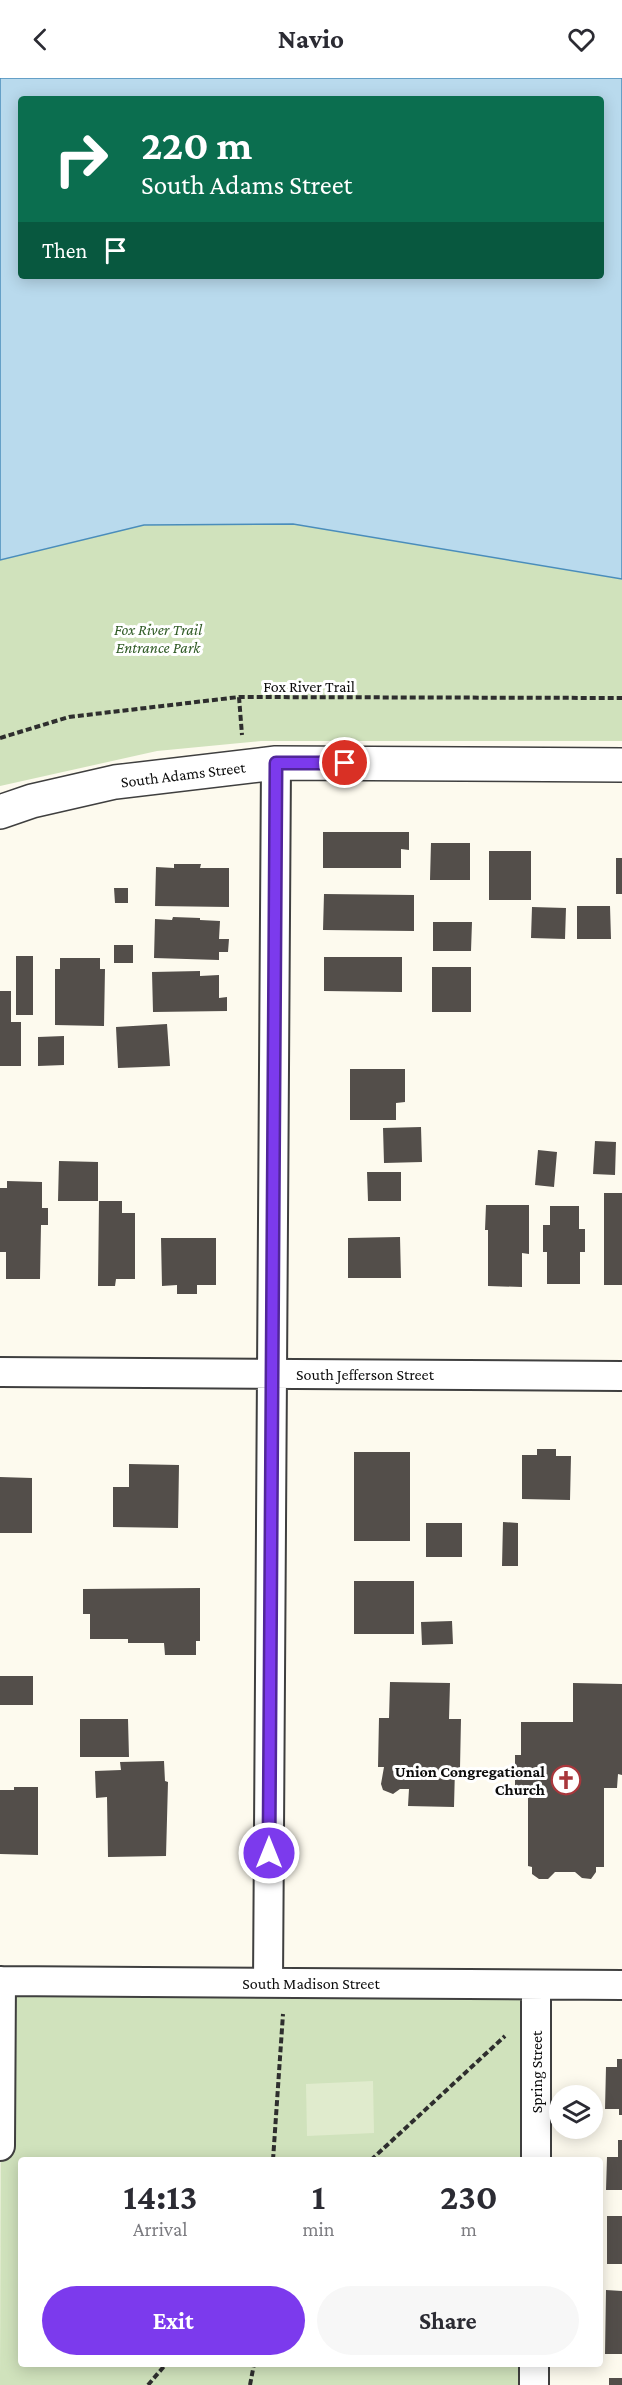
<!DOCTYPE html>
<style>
body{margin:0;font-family:"Crimson Pro",serif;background:#f7f7f7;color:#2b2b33;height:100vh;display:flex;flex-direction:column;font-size:22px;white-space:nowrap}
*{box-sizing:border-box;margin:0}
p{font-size:20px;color:#7c7c81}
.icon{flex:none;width:33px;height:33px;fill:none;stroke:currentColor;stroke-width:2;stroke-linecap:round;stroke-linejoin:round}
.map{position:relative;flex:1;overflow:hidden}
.drawer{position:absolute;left:18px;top:2079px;width:585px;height:210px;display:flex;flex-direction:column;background:#fff;border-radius:6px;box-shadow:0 3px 15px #0003}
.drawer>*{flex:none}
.guide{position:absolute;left:18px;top:18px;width:586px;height:183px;border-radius:6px;box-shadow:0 3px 15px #0003;background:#0b6e4f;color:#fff;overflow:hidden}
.buttons{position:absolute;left:549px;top:2007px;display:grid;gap:12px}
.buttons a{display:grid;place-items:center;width:54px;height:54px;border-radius:50%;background:#fff;box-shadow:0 3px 15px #0003;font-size:30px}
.pin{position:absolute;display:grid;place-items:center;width:51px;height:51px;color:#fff;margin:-26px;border:3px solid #fff;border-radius:50%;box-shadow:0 2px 6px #0007}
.me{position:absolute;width:66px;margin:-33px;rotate:0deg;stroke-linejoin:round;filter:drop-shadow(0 0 4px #0008)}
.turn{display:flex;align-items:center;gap:21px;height:126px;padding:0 24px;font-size:27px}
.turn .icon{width:78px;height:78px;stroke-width:2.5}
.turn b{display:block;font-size:42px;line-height:51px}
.then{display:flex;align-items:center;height:57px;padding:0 24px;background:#0003;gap:12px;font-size:22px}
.eta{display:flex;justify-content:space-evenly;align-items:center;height:102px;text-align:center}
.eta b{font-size:36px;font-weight:700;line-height:42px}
.primary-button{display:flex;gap:12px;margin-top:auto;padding:12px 24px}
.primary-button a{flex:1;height:69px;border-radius:36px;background:#7c3aed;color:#fff;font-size:24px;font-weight:700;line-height:69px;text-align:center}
.primary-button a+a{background:#f7f7f7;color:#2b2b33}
header{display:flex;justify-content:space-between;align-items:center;height:78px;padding:0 24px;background:#fff;font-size:27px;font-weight:700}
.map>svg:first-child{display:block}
.green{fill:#d0e2bc}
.pitch{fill:#e0ebcd}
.water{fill:#b9daed;stroke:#4a8dbb;stroke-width:1.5;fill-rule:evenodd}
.building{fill:#534e4a}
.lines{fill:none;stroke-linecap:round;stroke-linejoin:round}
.minor-casing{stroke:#3f3f3f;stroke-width:32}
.tertiary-casing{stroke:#3f3f3f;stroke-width:36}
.path{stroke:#2e2e2e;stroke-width:4;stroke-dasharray:6 3;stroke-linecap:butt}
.minor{stroke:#fff;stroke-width:28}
.tertiary{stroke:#fff;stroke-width:33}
.route-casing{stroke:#51269a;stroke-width:15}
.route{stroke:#7c3aed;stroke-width:10}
.labels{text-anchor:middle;stroke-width:6;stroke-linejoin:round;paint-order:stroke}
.park-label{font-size:16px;font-style:italic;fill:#305b26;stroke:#fff}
.street-label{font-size:16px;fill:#0c0c0c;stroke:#fff}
.poi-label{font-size:16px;font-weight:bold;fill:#0c0c0c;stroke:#fff;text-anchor:end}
</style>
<header><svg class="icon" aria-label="back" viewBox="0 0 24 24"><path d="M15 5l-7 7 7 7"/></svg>Navio<svg class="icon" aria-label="heart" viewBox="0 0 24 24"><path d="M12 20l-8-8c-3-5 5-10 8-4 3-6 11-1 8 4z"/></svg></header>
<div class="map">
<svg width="622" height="2307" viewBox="0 0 622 2307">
<rect width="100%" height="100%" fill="#fdfaee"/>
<!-- green -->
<path class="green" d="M 293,446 L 622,501 L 622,663 L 261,663 L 157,673 L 0,708 L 0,482 L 144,447 Z
M 1,1903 L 536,1907 L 536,2082 L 21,2082 L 21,2286 L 534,2286 L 534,2307 L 0,2307 Z"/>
<!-- pitch -->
<path class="pitch" d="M 373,2003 L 374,2055 L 307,2058 L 306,2006 Z"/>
<!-- water -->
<path class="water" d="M 0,0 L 622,0 L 622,501 L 293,446 L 144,447 L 0,482 ZM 21,21 L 602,21 L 602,198 L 21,198 Z"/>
<!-- building -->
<path class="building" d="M 323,754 L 409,754 L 409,772 L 401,771 L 401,790 L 323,790 Z
M 431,765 L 470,765 L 470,802 L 430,802 Z
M 489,773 L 531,773 L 531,822 L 489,822 Z
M 616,780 L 622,780 L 622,816 L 616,816 Z
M 174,786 L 201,786 L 200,790 L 229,790 L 229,829 L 155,828 L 156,789 L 174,790 Z
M 114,810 L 128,810 L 128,825 L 115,825 Z
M 324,816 L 414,817 L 414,853 L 323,852 Z
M 577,828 L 610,828 L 611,861 L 577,861 Z
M 532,829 L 566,830 L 565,861 L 531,860 Z
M 173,839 L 200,840 L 200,842 L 220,843 L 219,861 L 229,861 L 228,874 L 219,874 L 219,882 L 154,880 L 155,841 L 172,842 Z
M 433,844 L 472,844 L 471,873 L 433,873 Z
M 114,867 L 133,867 L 133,885 L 114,885 Z
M 16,878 L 33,878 L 33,937 L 16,937 Z
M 324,879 L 402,879 L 402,914 L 324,913 Z
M 60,880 L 100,880 L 100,891 L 105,891 L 104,948 L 55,947 L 55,891 L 60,891 Z
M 432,889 L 471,889 L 471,934 L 432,934 Z
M 200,893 L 200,898 L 219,897 L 219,920 L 227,919 L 227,933 L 153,934 L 152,894 Z
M 0,913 L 11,913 L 11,944 L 21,944 L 21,988 L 0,988 Z
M 167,946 L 170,988 L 118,990 L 116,949 Z
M 64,958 L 64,987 L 38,988 L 38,959 Z
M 350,991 L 405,991 L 405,1024 L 396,1025 L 396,1042 L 350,1042 Z
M 421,1049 L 422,1084 L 384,1085 L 383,1050 Z
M 595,1063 L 616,1064 L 615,1097 L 593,1096 Z
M 538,1072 L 557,1074 L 554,1109 L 535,1107 Z
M 59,1083 L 98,1084 L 98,1123 L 58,1123 Z
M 367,1094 L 401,1094 L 401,1123 L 368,1123 Z
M 7,1103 L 42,1104 L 42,1130 L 48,1130 L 48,1147 L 41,1147 L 40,1201 L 6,1201 L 6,1174 L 0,1174 L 0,1110 L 7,1110 Z
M 604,1115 L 622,1115 L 622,1207 L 604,1207 Z
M 99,1123 L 122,1123 L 122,1135 L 135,1135 L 135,1201 L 116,1201 L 115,1208 L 98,1208 Z
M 486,1127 L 529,1127 L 529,1176 L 522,1175 L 522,1209 L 488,1208 L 488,1152 L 485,1152 Z
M 550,1128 L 579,1128 L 579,1151 L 585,1151 L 585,1174 L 580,1174 L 580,1206 L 547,1206 L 547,1174 L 543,1174 L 543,1147 L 550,1147 Z
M 400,1159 L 401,1200 L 348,1200 L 348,1160 Z
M 161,1160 L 216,1160 L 216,1207 L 197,1207 L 197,1216 L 177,1216 L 177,1207 L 162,1208 Z
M 537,1371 L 556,1371 L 556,1378 L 571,1378 L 570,1422 L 522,1421 L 522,1377 L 537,1377 Z
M 354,1374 L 410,1374 L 410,1463 L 354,1463 Z
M 129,1386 L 179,1387 L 178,1450 L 113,1449 L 113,1409 L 129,1409 Z
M 0,1399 L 32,1400 L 32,1455 L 0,1455 Z
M 503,1444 L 518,1445 L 518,1488 L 502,1488 Z
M 426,1445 L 462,1445 L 462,1479 L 426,1479 Z
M 354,1503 L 414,1503 L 414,1556 L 354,1556 Z
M 200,1510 L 200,1563 L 196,1563 L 196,1577 L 165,1577 L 164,1565 L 128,1565 L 128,1561 L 90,1561 L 90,1536 L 83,1536 L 83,1511 Z
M 452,1543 L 453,1566 L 422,1567 L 421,1544 Z
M 0,1598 L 33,1598 L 33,1627 L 0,1627 Z
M 390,1604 L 450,1605 L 449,1641 L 461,1641 L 460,1690 L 455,1690 L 454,1729 L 408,1728 L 409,1711 L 400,1711 L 393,1716 L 383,1712 L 381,1706 L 384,1689 L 378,1689 L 379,1640 L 389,1640 Z
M 573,1605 L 622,1606 L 622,1697 L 618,1696 L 617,1710 L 604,1710 L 604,1789 L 596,1789 L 596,1794 L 591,1801 L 582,1800 L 575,1794 L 555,1794 L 548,1801 L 539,1801 L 532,1796 L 532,1789 L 528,1788 L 528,1708 L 515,1709 L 515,1677 L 521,1677 L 521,1644 L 573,1644 Z
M 80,1641 L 128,1641 L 129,1679 L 80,1679 Z
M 164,1683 L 165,1703 L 168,1704 L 166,1778 L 108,1779 L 107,1719 L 96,1720 L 95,1693 L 121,1692 L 120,1684 Z
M 14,1709 L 38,1709 L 38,1777 L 0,1776 L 0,1712 L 14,1712 Z
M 617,1981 L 622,1981 L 622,2037 L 619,2037 L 619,2031 L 605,2031 L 606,1989 L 617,1989 Z
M 618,2062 L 622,2062 L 622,2112 L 606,2112 L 607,2079 L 618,2079 Z
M 607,2138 L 622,2138 L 622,2186 L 607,2186 Z
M 606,2212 L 622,2213 L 622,2276 L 605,2276 Z
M 609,2300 L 622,2300 L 622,2307 L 609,2307 Z"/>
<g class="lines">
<!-- minor casing -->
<g class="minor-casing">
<path id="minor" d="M 0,1294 L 622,1298
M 0,1903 L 622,1907
M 268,1905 L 276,685
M 0,2068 L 1,1903
M 536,2082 L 536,1907
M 534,2307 L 534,2286"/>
</g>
<!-- tertiary casing -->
<g class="tertiary-casing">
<path id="tertiary" d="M 0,734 L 32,723 L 115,704 L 276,685 L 622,687"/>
</g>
<!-- path -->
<path class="path" d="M 239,619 L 242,657
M 0,660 L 69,639 L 239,619 L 622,620
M 273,2082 L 283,1936
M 371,2082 L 505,1958
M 148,2307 L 166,2286
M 250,2307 L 254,2286"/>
<!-- minor -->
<use href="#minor" class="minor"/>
<!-- tertiary -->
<use href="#tertiary" class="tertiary"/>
</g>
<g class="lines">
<!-- route casing -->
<g class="route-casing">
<path id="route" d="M 269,1775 L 276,685 L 345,685"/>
</g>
<!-- route -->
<use href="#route" class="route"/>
</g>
<!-- icons -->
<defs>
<g id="church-ring" transform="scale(1.5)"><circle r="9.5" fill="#fff" stroke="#a9373c" stroke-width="1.5"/><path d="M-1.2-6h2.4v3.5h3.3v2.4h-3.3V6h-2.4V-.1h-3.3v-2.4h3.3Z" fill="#a9373c"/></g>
</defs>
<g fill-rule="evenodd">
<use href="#church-ring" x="566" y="1702"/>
</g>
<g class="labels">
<!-- park labels -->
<g class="park-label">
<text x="158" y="557">Fox River Trail<tspan x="158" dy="18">Entrance Park</tspan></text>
</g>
<!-- street labels -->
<g class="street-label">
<text x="309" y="614">Fox River Trail</text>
<text transform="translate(183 696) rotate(-7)" y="6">South Adams Street</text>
<text x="365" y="1302">South Jefferson Street</text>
<text x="311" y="1911">South Madison Street</text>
<text transform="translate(536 1994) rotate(-90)" y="6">Spring Street</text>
</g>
<!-- poi labels -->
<g class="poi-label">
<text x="545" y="1699">Union Congregational<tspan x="545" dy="18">Church</tspan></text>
</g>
</g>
</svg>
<div class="buttons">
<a><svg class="icon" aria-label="layers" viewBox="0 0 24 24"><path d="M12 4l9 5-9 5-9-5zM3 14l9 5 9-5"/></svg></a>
</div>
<div class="pin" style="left:345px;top:685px;background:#d93025"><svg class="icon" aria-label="arrive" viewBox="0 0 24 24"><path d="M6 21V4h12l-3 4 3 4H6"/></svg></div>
<svg class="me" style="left:269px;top:1775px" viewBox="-20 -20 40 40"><circle r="17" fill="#7c3aed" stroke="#fff" stroke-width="3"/><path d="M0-11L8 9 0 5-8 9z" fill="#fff"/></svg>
<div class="guide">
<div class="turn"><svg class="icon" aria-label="right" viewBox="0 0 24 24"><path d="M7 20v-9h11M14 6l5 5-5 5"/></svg><div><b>220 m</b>South Adams Street</div></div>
<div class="then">Then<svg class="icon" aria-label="arrive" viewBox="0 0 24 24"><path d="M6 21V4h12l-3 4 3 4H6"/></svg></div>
</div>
<section class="drawer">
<div class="eta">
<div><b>14:13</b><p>Arrival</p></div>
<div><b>1</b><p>min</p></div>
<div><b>230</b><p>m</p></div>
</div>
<div class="primary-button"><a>Exit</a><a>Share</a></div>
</section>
</div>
